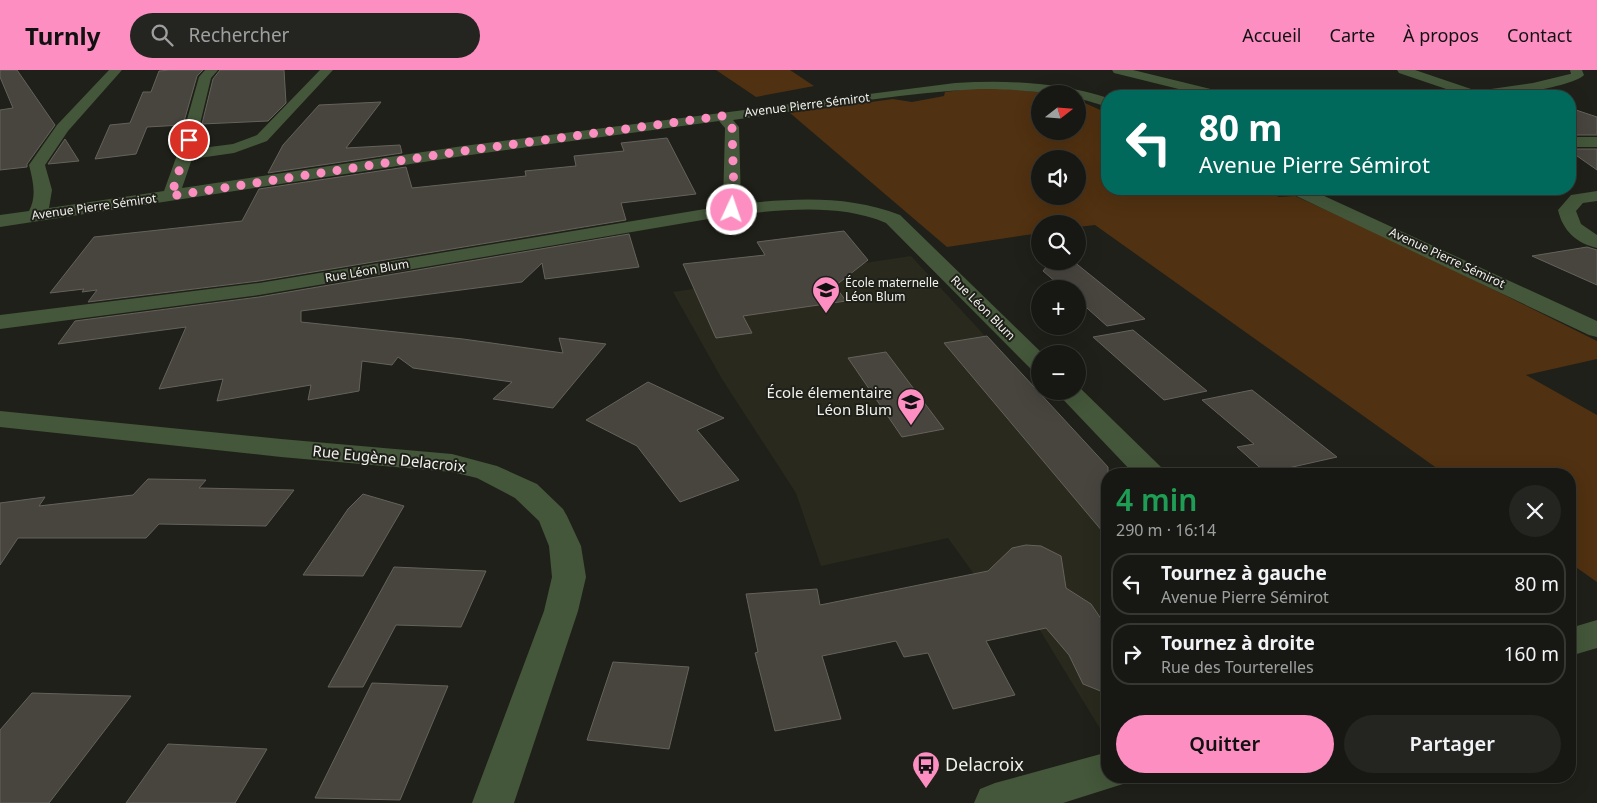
<!DOCTYPE html>
<html lang="fr">
<meta charset="utf-8">
<style>
body{margin:0;font-family:"Noto Sans",sans-serif;background:#242521;color:#f1f3f6;height:100vh;display:flex;flex-direction:column;font-size:19px;white-space:nowrap}
*{box-sizing:border-box;margin:0}
p{font-size:16px;color:#9ea0a0}
.icon{flex:none;width:28px;height:28px;fill:none;stroke:currentColor;stroke-width:2;stroke-linecap:round;stroke-linejoin:round}
.map{position:relative;flex:1;overflow:hidden}
.side{position:absolute;left:1101px;top:398px;width:475px;height:315px;display:flex;flex-direction:column;background:#171813;border-radius:20px;box-shadow:0 5px 20px #0002,0 0 0 1px #363733}
.side>*{flex:none}
.top-card{position:absolute;left:1101px;top:20px;width:475px;height:105px;border-radius:20px;box-shadow:0 5px 20px #0002,0 0 0 1px #363733;background:#00695c;color:#fff;overflow:hidden}
.needle{width:32px;rotate:73deg}
.tools{position:absolute;left:1031px;top:15px;display:grid;gap:10px}
.tools a{display:grid;place-items:center;width:55px;height:55px;border-radius:50%;background:#171813;box-shadow:0 5px 20px #0002,0 0 0 1px #363733;font-size:25px}
.pin{position:absolute;display:grid;place-items:center;width:42px;height:42px;color:#fff;margin:-21px;border:2px solid #fff;border-radius:50%;box-shadow:0 1px 5px #0007}
.me{position:absolute;width:55px;margin:-28px;rotate:3deg;stroke-linejoin:round;filter:drop-shadow(0 0 4px #0008)}
.turn{display:flex;align-items:center;gap:18px;height:105px;padding:0 15px;font-size:22px}
.turn .icon{width:65px;height:65px;stroke-width:2.5}
.turn b{display:block;font-size:35px;line-height:42px}
.round{display:grid;place-items:center;flex:none;width:52px;height:52px;border-radius:26px;background:#242521}
.summary{display:flex;align-items:center;justify-content:space-between;height:85px;padding:0 15px}
h1{font-size:30px;font-weight:600;line-height:38px;color:#1e9e55}
.action{display:flex;gap:10px;margin-top:auto;padding:10px 15px}
.action a{flex:1;height:58px;border-radius:30px;background:#fd8ec1;color:#111;font-size:20px;font-weight:600;line-height:58px;text-align:center}
.action a+a{background:#242521;color:#f1f3f6}
ul{padding:0;list-style:none}
li{display:flex;align-items:center;gap:15px;height:62px;margin:0 10px 8px;padding:0 5px;border:2px solid #363733;border-radius:20px}
li div{flex:1}
li b{display:block;font-size:19px}
li em{font-style:normal}
header{display:flex;align-items:center;gap:30px;box-sizing:border-box;height:70px;padding:0 25px;background:#fd8ec1;color:#111}
header strong{font-size:24px}
nav{display:flex;gap:28px;margin-inline-start:auto;font-size:18px}
.search{width:350px;height:45px;background:#242521;display:flex;align-items:center;gap:12px;box-sizing:border-box;padding:0 18px;border-radius:28px;color:#9ea0a0;font-size:19px}
.map>svg:first-child{display:block}
.built{fill:#292a1d}
.green{fill:#503111;fill-rule:evenodd}
.building{fill:#48453f;stroke:#65625b}
.lines{fill:none;stroke-linecap:round;stroke-linejoin:round}
.minor{fill:#44573a;fill-rule:evenodd}
.tertiary{fill:#44573a;fill-rule:evenodd}
.route{stroke:#fd8ec1;stroke-width:9;stroke-dasharray:0 16.2}
.labels{text-anchor:middle;stroke-width:4;stroke-linejoin:round;paint-order:stroke}
.far-street-label{font-size:12px;fill:#f1f1ed;stroke:#1f2019}
.far-poi-label{font-size:12px;fill:#f1f1ed;stroke:#1f2019;text-anchor:start}
.poi-label{font-size:15px;fill:#f1f1ed;stroke:#1f2019;text-anchor:end}
.street-label{font-size:15px;fill:#f1f1ed;stroke:#1f2019}
.near-poi-label{font-size:18px;fill:#f1f1ed;stroke:#1f2019;text-anchor:start}
</style>
<header>
<strong>Turnly</strong>
<div class="search"><svg class="icon" aria-label="search" viewBox="0 0 24 24"><circle cx="10" cy="10" r="6"/><path d="M15 15l6 6"/></svg>Rechercher</div>
<nav><a>Accueil</a><a>Carte</a><a>À propos</a><a>Contact</a></nav>
</header>
<div class="map">
<svg width="1597" height="733" viewBox="0 0 1597 733">
<rect width="100%" height="100%" fill="#1f2019"/>
<!-- built -->
<path class="built" d="M 911,186 L 1113,404 L 1108,404 L 1107,670 L 1002,498 L 974,504 L 948,468 L 821,496 L 796,423 L 722,309 L 673,222 Z"/>
<!-- green -->
<path class="green" d="M 716,0 L 790,0 L 814,16 L 756,27 Z
M 984,17 L 1059,24 L 1040,24 L 1040,61 L 1078,61 L 1078,30 L 1107,43 L 1108,119 L 1263,119 L 1279,127 L 1295,126 L 1410,178 L 1597,271 L 1597,289 L 1526,305 L 1597,345 L 1597,512 L 1570,493 L 1570,404 L 1445,404 L 1095,155 L 1078,157 L 1078,154 L 1040,154 L 1040,163 L 947,177 L 790,43 L 893,29 L 912,32 L 944,26 L 945,22 ZM 1040,89 L 1078,89 L 1078,126 L 1040,126 Z"/>
<!-- building -->
<path class="building" d="M 0,0 L 17,0 L 55,55 L 27,94 L 27,97 L 0,100 L 0,40 L 13,38 L 0,7 Z
M 170,0 L 203,0 L 197,6 L 183,55 L 147,57 L 136,84 L 95,89 L 110,55 L 130,53 L 143,22 L 151,22 L 159,1 Z
M 220,0 L 284,0 L 286,33 L 268,51 L 202,54 L 213,9 Z
M 381,32 L 346,78 L 400,75 L 402,83 L 268,103 L 283,75 L 319,35 Z
M 1570,38 L 1597,47 L 1597,65 L 1570,65 Z
M 667,68 L 696,124 L 621,133 L 626,150 L 259,211 L 88,232 L 97,220 L 82,222 L 84,219 L 50,223 L 94,167 L 242,151 L 259,119 L 406,97 L 412,118 L 526,106 L 525,101 L 576,96 L 574,86 L 624,81 L 621,73 Z
M 65,69 L 79,91 L 48,94 Z
M 1570,79 L 1597,79 L 1597,100 L 1570,81 Z
M 844,161 L 868,190 L 835,216 L 846,231 L 743,246 L 752,263 L 716,268 L 683,194 L 765,185 L 757,172 Z
M 629,164 L 639,197 L 545,209 L 542,193 L 522,212 L 301,241 L 301,252 L 463,269 L 563,283 L 559,268 L 606,274 L 553,338 L 493,329 L 512,312 L 413,298 L 398,287 L 392,295 L 362,291 L 359,321 L 308,330 L 311,315 L 217,331 L 223,309 L 159,319 L 186,257 L 58,274 L 75,251 L 259,227 Z
M 1587,177 L 1597,180 L 1597,215 L 1532,186 Z
M 1051,191 L 1073,191 L 1145,249 L 1107,256 L 1078,230 L 1078,219 L 1064,219 L 1043,201 Z
M 1133,260 L 1207,321 L 1164,330 L 1093,267 Z
M 987,266 L 1108,397 L 1108,468 L 944,273 Z
M 886,282 L 944,359 L 902,367 L 848,288 Z
M 648,312 L 724,348 L 697,360 L 739,410 L 680,432 L 637,376 L 586,350 Z
M 1252,320 L 1337,387 L 1266,403 L 1237,377 L 1254,374 L 1202,330 Z
M 148,409 L 206,410 L 199,418 L 294,420 L 266,456 L 159,454 L 146,468 L 18,468 L 0,495 L 0,433 L 45,427 L 39,436 L 133,425 Z
M 363,424 L 404,436 L 363,506 L 303,505 L 348,439 Z
M 1026,475 L 1041,476 L 1061,486 L 1066,518 L 1091,534 L 1108,559 L 1108,624 L 1083,614 L 1069,585 L 1046,558 L 986,571 L 1015,625 L 953,639 L 928,583 L 904,587 L 896,571 L 822,586 L 841,649 L 775,661 L 755,583 L 758,582 L 746,524 L 817,519 L 820,535 L 988,501 L 1012,478 Z
M 394,497 L 486,501 L 461,557 L 396,555 L 363,617 L 328,617 Z
M 613,592 L 689,597 L 669,679 L 587,670 Z
M 372,613 L 448,616 L 400,730 L 315,728 Z
M 32,623 L 131,626 L 49,733 L 0,733 L 0,660 Z
M 168,674 L 267,679 L 235,733 L 126,733 Z"/>
<g class="lines">
<!-- minor -->
<path class="minor" d="M 109,0 L 122,0 L 68,61 L 45,95 L 52,120 L 49,138 L 164,121 L 177,85 L 199,7 L 205,0 L 218,0 L 211,8 L 194,79 L 233,74 L 257,65 L 320,0 L 333,0 L 267,71 L 234,83 L 192,89 L 182,118 L 463,76 L 955,13 C 1008,10 1057,12 1108,28 L 1108,37 L 1078,28 L 1078,24 C 1044,24 1012,18 979,19 C 897,23 814,39 733,50 L 739,57 L 741,134 C 794,128 849,125 900,145 L 1043,284 L 1040,284 L 1040,301 L 1031,299 L 886,153 C 838,133 783,140 732,145 L 259,225 L 0,259 L 0,245 L 259,213 L 723,136 L 725,58 L 719,51 L 463,86 L 0,157 L 0,145 L 29,141 C 37,126 33,111 29,95 L 57,55 Z
M 1112,0 L 1133,0 L 1227,23 L 1229,26 L 1207,26 L 1114,3 Z
M 1397,0 L 1415,0 L 1477,21 L 1533,13 L 1570,4 L 1571,4 L 1570,0 L 1582,0 L 1584,5 C 1576,15 1514,25 1499,26 C 1485,27 1471,26 1456,26 L 1458,23 L 1399,3 Z
M 1570,67 L 1597,67 L 1597,77 L 1570,77 Z
M 1287,119 L 1309,119 L 1597,251 L 1597,267 L 1589,265 L 1290,123 Z
M 1597,121 L 1597,131 L 1583,133 L 1576,141 L 1581,154 L 1597,165 L 1597,178 C 1576,173 1563,161 1558,140 L 1571,125 Z
M 1078,316 L 1161,397 L 1165,404 L 1134,404 L 1055,321 L 1078,321 Z
M 0,341 L 281,369 L 452,384 L 497,396 L 537,414 L 563,439 L 567,446 L 581,476 L 586,507 L 578,541 L 514,733 L 472,733 L 544,541 L 552,507 L 549,476 L 539,451 L 515,428 L 477,408 L 452,402 L 281,387 L 0,357 Z"/>
<!-- tertiary -->
<path class="tertiary" d="M 1597,550 L 1597,578 L 1570,586 L 1570,558 Z
M 1108,682 L 1108,706 L 1126,706 L 1123,714 L 1063,733 L 974,733 L 980,719 L 995,713 Z"/>
</g>
<g class="lines">
<!-- route -->
<path class="route" d="M 189,70 L 171,126 L 463,81 L 722,46 L 732,57 L 734,126 L 732,140"/>
</g>
<!-- icons -->
<defs>
<g id="school-pin" transform="scale(1.4375)"><path d="M0 17L-7.5 6A9.5 9.5 0 1 1 7.5 6Z" fill="#fd8ec1" stroke="#1f2019"/><path d="M0-5L7-2L0 1L-7-2ZM-4 1L0 2.5L4 1V4Q0 6-4 4Z" fill="#111"/></g>
<g id="bus-pin" transform="scale(1.4375)"><path d="M0 17L-7.5 6A9.5 9.5 0 1 1 7.5 6Z" fill="#fd8ec1" stroke="#1f2019"/><path d="M-5-6H5V4H4V6H2V4H-2V6H-4V4H-5ZM-3.5-4V0h7V-4ZM-3.5 1.2v1.5H-2V1.2ZM2 1.2v1.5H3.5V1.2Z" fill="#111"/></g>
</defs>
<g fill-rule="evenodd">
<use href="#school-pin" x="826" y="220"/>
<use href="#school-pin" x="911" y="332"/>
<use href="#bus-pin" x="926" y="695"/>
</g>
<g class="labels">
<!-- far-street labels -->
<g class="far-street-label">
<text transform="translate(807 35) rotate(-7)" y="4">Avenue Pierre Sémirot</text>
<text transform="translate(94 137) rotate(-8)" y="4">Avenue Pierre Sémirot</text>
<text transform="translate(1447 188) rotate(25)" y="4">Avenue Pierre Sémirot</text>
<text transform="translate(367 201) rotate(-10)" y="4">Rue Léon Blum</text>
<text transform="translate(983 238) rotate(45)" y="4">Rue Léon Blum</text>
</g>
<!-- far-poi labels -->
<g class="far-poi-label">
<text x="845" y="217">École maternelle<tspan x="845" dy="14">Léon Blum</tspan></text>
</g>
<!-- poi labels -->
<g class="poi-label">
<text x="892" y="328">École élementaire<tspan x="892" dy="17">Léon Blum</tspan></text>
</g>
<!-- street labels -->
<g class="street-label">
<text transform="translate(389 389) rotate(6)" y="5">Rue Eugène Delacroix</text>
</g>
<!-- near-poi labels -->
<g class="near-poi-label">
<text x="945" y="701">Delacroix</text>
</g>
</g>
</svg>
<div class="tools">
<a><svg class="needle" viewBox="-14 -14 28 28"><path d="M0-13l5 13h-10z" fill="#e53935"/><path d="M0 13l5-13h-10z" fill="#9ea0a0"/></svg></a>
<a><svg class="icon" aria-label="sound" viewBox="0 0 24 24"><path d="M4 9h4l5-4v14l-5-4H4zM17 9q2 3 0 6"/></svg></a>
<a><svg class="icon" aria-label="search" viewBox="0 0 24 24"><circle cx="10" cy="10" r="6"/><path d="M15 15l6 6"/></svg></a>
<a>+</a>
<a>−</a>
</div>
<div class="pin" style="left:189px;top:70px;background:#d93025"><svg class="icon" aria-label="arrive" viewBox="0 0 24 24"><path d="M6 21V4h12l-3 4 3 4H6"/></svg></div>
<svg class="me" style="left:732px;top:140px" viewBox="-20 -20 40 40"><circle r="17" fill="#fd8ec1" stroke="#fff" stroke-width="3"/><path d="M0-11L8 9 0 5-8 9z" fill="#fff"/></svg>
<div class="top-card">
<div class="turn"><svg class="icon" aria-label="left" viewBox="0 0 24 24"><path d="M17 20v-9H6M10 6l-5 5 5 5"/></svg><div><b>80 m</b>Avenue Pierre Sémirot</div></div>
</div>
<section class="side">
<div class="summary"><div><h1>4 min</h1><p>290 m · 16:14</p></div><a class="round"><svg class="icon" aria-label="close" viewBox="0 0 24 24"><path d="M6 6l12 12M18 6L6 18"/></svg></a></div>
<ul>
<li><svg class="icon" aria-label="left" viewBox="0 0 24 24"><path d="M17 20v-9H6M10 6l-5 5 5 5"/></svg><div><b>Tournez à gauche</b><p>Avenue Pierre Sémirot</p></div><em>80 m</em></li>
<li><svg class="icon" aria-label="right" viewBox="0 0 24 24"><path d="M7 20v-9h11M14 6l5 5-5 5"/></svg><div><b>Tournez à droite</b><p>Rue des Tourterelles</p></div><em>160 m</em></li>
</ul>
<div class="action"><a>Quitter</a><a>Partager</a></div>
</section>
</div>
